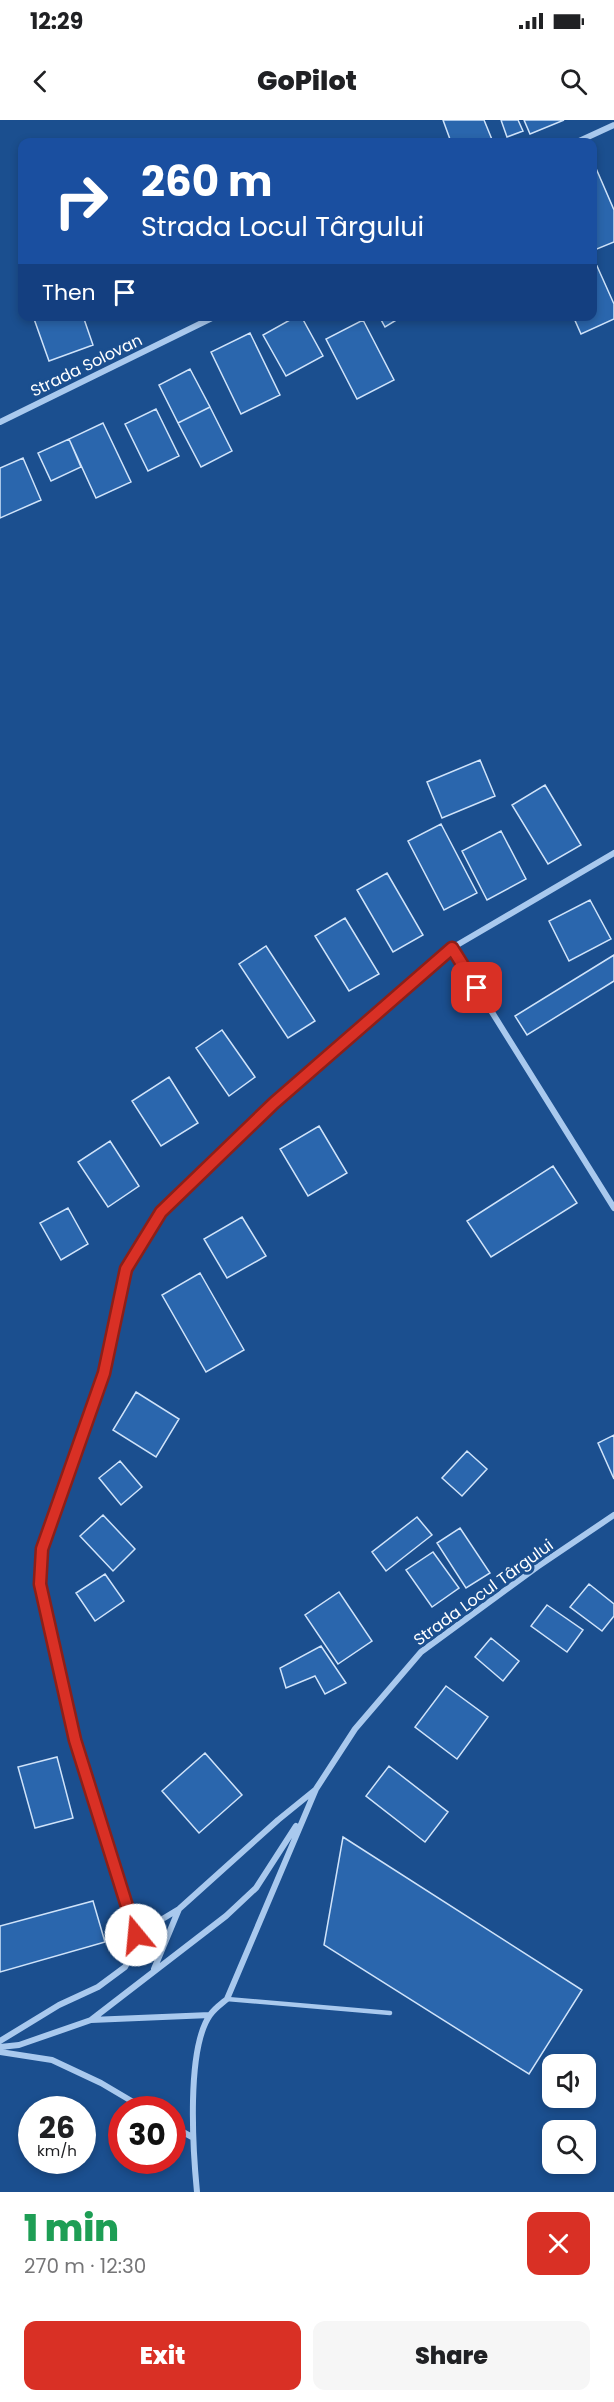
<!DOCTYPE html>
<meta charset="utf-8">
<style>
body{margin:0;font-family:Poppins,sans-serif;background:#f6f6f6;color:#202124;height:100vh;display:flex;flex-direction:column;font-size:22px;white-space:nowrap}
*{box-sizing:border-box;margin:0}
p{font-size:20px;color:#757577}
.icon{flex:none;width:33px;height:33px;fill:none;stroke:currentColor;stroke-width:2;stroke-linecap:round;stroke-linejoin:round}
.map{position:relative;height:2072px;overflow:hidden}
.side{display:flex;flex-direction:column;background:#fff;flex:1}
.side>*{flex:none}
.banner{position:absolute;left:18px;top:18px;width:579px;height:183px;border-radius:12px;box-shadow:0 3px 9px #0003;background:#1a4fa0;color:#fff;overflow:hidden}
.fabs{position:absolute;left:542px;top:1934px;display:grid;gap:12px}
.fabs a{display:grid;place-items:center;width:54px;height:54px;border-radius:12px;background:#fff;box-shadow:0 3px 9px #0003;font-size:30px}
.speed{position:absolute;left:18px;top:1976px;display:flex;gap:12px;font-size:30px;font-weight:700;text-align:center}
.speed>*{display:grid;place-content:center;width:78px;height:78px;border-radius:50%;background:#fff;box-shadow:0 3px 9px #0003;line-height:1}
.speed small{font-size:15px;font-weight:400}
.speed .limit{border:9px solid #d22;background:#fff;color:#111}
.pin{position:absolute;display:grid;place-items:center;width:51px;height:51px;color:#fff;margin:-26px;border-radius:12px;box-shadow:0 3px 9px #0006}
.me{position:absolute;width:66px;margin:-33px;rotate:343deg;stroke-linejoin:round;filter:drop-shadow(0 0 4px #0008)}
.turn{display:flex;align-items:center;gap:21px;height:126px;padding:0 24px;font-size:27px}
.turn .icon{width:78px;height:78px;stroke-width:2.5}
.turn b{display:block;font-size:42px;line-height:51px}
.then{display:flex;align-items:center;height:57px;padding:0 24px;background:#0003;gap:12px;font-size:22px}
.round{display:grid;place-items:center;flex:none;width:63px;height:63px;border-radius:12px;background:#f6f6f6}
.overview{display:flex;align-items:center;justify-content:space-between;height:102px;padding:0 24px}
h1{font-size:36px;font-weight:800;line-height:45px;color:#1e9e55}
.cta{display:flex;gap:12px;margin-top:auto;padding:12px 24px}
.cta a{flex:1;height:69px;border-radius:12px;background:#d93025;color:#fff;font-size:24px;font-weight:800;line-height:69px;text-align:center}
.cta a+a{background:#f6f6f6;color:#202124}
.status{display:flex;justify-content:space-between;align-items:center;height:42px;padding:0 30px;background:#fff;direction:ltr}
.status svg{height:16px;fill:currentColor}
header{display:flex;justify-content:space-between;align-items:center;height:78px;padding:0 24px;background:#fff;font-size:27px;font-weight:800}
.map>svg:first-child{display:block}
.building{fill:#2a66ad;stroke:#cfe3fa;stroke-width:1.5}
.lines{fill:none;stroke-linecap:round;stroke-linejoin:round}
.service{stroke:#a9c9ee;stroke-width:4.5}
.minor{stroke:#a9c9ee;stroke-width:6}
.route-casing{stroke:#8d1f18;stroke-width:15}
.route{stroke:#d93025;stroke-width:10}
.labels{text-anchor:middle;stroke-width:6;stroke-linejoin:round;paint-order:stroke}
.street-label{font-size:16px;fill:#fff;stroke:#1b4f8f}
</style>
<div class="status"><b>12:29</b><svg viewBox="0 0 49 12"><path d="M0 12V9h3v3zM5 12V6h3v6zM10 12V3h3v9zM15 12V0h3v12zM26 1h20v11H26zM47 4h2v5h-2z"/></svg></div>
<header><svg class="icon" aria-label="back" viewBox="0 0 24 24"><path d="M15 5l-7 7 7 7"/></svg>GoPilot<svg class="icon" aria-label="search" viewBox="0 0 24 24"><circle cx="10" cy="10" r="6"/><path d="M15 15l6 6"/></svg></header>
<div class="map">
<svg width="614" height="2072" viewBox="0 0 614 2072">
<rect width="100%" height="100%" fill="#1b4f8f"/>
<!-- building -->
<path class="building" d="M 443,0 L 484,0 L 493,22 L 451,22 Z
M 501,0 L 518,0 L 523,11 L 507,17 Z
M 524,0 L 564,0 L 530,14 Z
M 595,46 L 614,90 L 614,122 L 592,131 L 592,47 Z
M 597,146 L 614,184 L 614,199 L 581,214 L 573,196 L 592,196 L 592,148 Z
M 33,196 L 83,196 L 93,225 L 49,241 Z
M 297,196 L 301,196 L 323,236 L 286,256 L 263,215 Z
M 379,196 L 403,196 L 385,207 Z
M 363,200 L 394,260 L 357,279 L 326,219 Z
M 250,213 L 280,275 L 241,294 L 211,232 Z
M 190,249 L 210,287 L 178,303 L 159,265 Z
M 210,287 L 232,331 L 201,347 L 178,303 Z
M 156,289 L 179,336 L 148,351 L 125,304 Z
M 103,303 L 131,362 L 96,378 L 69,319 Z
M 69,319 L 81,347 L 51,361 L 38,333 Z
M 23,338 L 41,380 L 0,398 L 0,348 Z
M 480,640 L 495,676 L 442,698 L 427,662 Z
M 545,665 L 581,725 L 548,744 L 512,685 Z
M 441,704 L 477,773 L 444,790 L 408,721 Z
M 501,711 L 526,759 L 487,780 L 462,731 Z
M 387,753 L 423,815 L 393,832 L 357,770 Z
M 590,780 L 611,819 L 569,841 L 549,801 Z
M 345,798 L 379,854 L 349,871 L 315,816 Z
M 266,826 L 315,901 L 288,918 L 239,844 Z
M 614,835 L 614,861 L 527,915 L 515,896 Z
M 222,910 L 255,957 L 229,976 L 196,928 Z
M 169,957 L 198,1003 L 161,1026 L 132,981 Z
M 319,1006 L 347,1053 L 308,1076 L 280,1029 Z
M 110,1021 L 139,1066 L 108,1087 L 78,1042 Z
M 553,1046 L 577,1083 L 491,1137 L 467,1101 Z
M 68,1088 L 88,1124 L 61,1140 L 40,1103 Z
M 242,1097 L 266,1136 L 227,1158 L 204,1119 Z
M 200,1153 L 244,1230 L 206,1252 L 162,1175 Z
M 136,1272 L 179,1299 L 156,1337 L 113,1310 Z
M 614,1315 L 614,1359 L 598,1323 Z
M 467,1331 L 487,1349 L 462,1376 L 442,1358 Z
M 120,1341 L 142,1367 L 121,1385 L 99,1358 Z
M 103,1395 L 135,1429 L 113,1451 L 80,1416 Z
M 417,1397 L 432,1415 L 386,1451 L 372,1432 Z
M 460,1408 L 490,1453 L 466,1468 L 437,1423 Z
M 433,1432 L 459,1468 L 432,1487 L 406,1450 Z
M 105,1454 L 124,1481 L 95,1501 L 76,1473 Z
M 589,1464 L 614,1484 L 614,1496 L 602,1511 L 570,1487 Z
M 339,1472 L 372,1521 L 338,1544 L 305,1495 Z
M 547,1485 L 583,1510 L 567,1532 L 531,1506 Z
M 491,1518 L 519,1541 L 503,1561 L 475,1537 Z
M 321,1526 L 346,1563 L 325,1574 L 315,1556 L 286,1568 L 280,1548 Z
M 446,1566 L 488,1597 L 457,1639 L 415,1607 Z
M 205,1633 L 242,1675 L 199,1713 L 162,1671 Z
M 57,1637 L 73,1698 L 35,1708 L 18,1647 Z
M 389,1646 L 448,1692 L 425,1722 L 366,1676 Z
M 343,1717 L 582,1870 L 529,1954 L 324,1825 Z
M 93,1781 L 105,1822 L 0,1852 L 0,1806 Z"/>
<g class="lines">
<!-- service -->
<path class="service" d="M 227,1879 L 390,1893"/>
<!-- minor -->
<path class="minor" d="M 577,22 L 614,5
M 0,302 L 216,196
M 452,828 L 614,1088
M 136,1815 L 179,1789 L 278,1700 L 315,1670
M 154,1849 L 179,1789
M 91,1900 L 210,1895
M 0,1921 L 59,1885 L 98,1867 L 125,1847 L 131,1836 L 136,1815 L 75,1620 L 40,1464 L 42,1429 L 103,1253 L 126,1149 L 161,1092 L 274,983 L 452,828 L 614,733
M 0,1927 L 19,1925 L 91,1900 L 226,1796 L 256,1768 L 296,1706
M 0,1932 L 52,1940 L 101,1963 L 145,1989
M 172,2006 L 192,2017
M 197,2072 C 193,2031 186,1929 210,1895 C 214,1889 221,1884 227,1879 L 316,1669 L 355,1609 L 421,1532 L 537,1447 L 614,1395"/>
</g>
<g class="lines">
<!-- route casing -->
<g class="route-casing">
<path id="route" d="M 136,1815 L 75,1620 L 40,1464 L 42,1429 L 104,1253 L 126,1149 L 161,1092 L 274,983 L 452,828 L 477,868"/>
</g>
<!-- route -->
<use href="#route" class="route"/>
</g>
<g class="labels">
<!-- street labels -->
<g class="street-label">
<text transform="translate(86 245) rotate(-26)" y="6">Strada Solovan</text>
<text transform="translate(483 1472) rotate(-36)" y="6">Strada Locul Târgului</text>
</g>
</g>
</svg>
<div class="fabs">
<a><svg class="icon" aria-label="sound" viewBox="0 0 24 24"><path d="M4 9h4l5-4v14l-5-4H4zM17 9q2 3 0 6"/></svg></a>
<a><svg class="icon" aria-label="search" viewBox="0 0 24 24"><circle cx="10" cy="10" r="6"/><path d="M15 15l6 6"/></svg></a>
</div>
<div class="speed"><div>26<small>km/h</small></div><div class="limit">30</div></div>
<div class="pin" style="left:477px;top:868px;background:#d93025"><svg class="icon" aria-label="arrive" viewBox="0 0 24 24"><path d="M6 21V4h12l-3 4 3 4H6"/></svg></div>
<svg class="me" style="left:136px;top:1815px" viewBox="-20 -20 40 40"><circle r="19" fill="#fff"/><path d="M0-13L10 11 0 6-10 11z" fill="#d93025"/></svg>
<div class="banner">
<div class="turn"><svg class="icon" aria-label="right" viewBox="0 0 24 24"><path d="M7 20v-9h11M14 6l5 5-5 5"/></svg><div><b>260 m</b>Strada Locul Târgului</div></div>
<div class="then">Then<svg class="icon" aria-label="arrive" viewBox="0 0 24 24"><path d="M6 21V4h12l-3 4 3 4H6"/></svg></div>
</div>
</div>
<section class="side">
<div class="overview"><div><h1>1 min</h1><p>270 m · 12:30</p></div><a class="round" style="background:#d93025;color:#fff"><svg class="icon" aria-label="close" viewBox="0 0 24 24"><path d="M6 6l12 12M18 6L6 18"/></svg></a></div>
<div class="cta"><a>Exit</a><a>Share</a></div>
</section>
